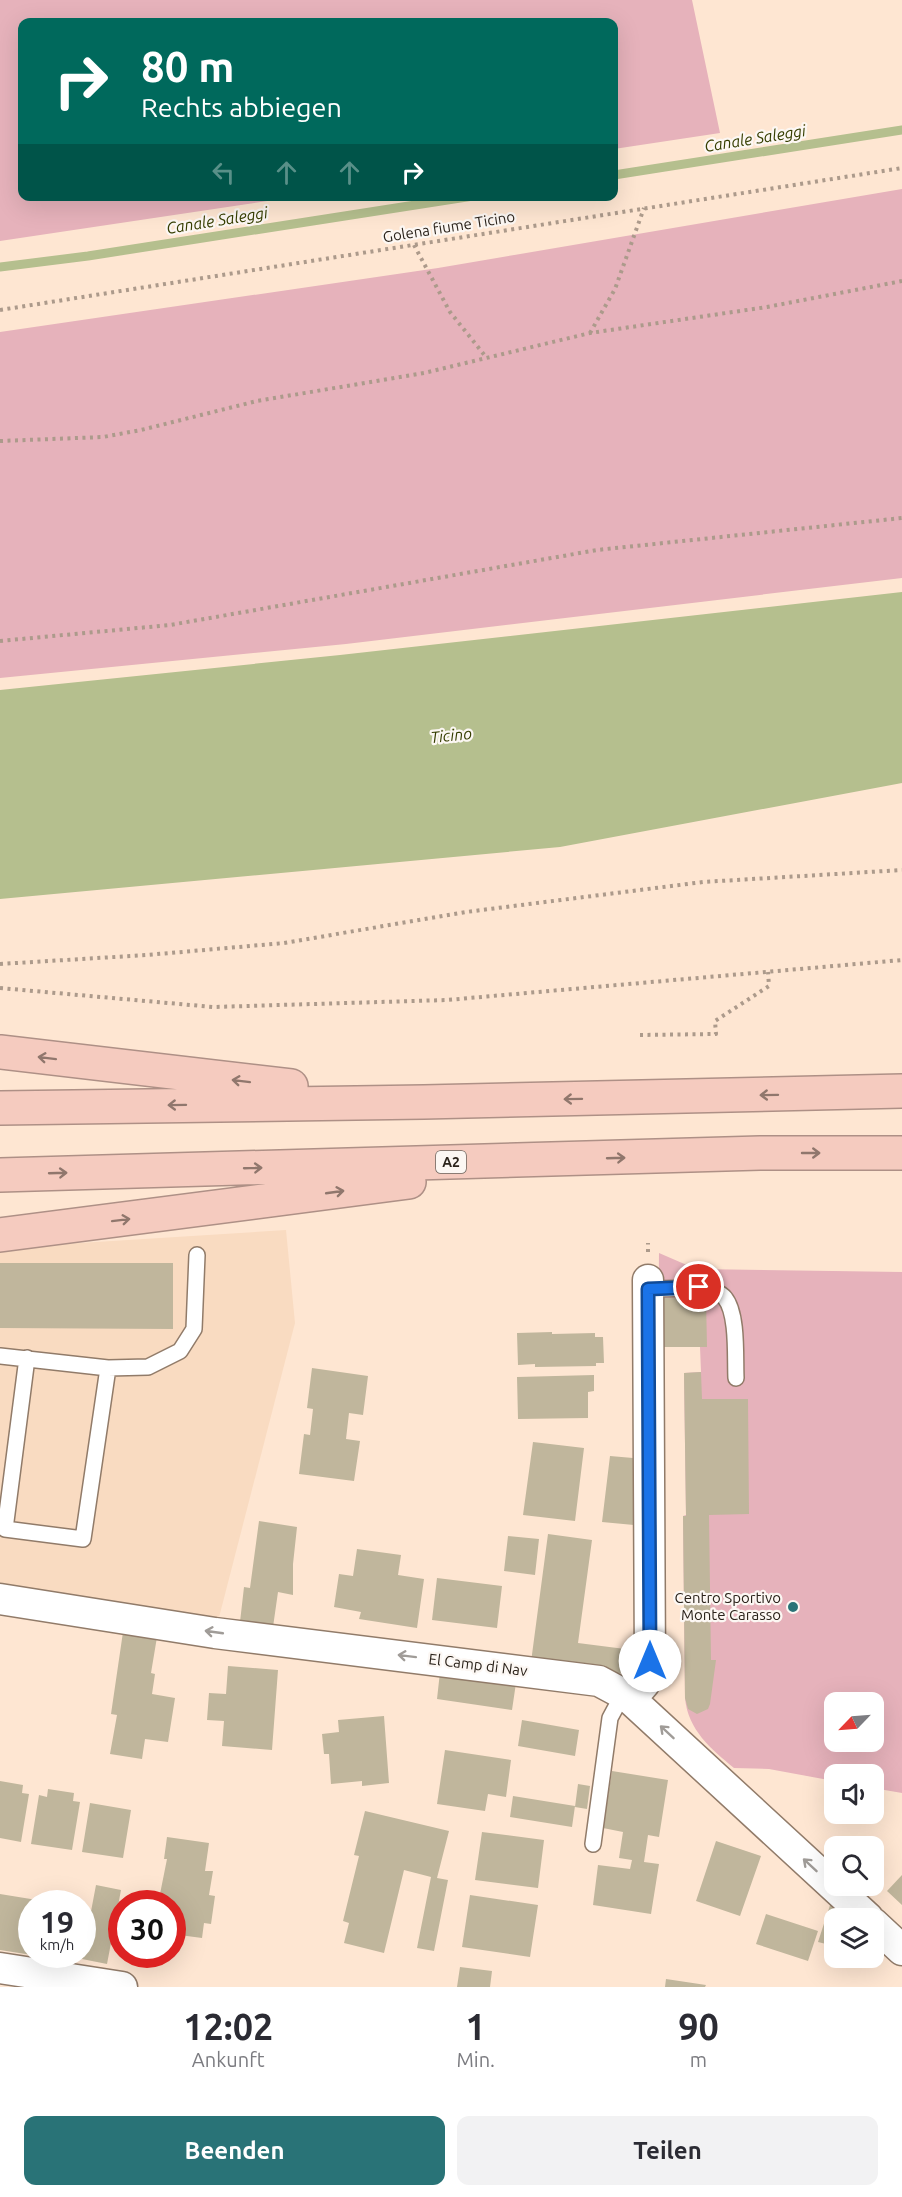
<!DOCTYPE html>
<html lang="de">
<style>
body{margin:0;font-family:Ubuntu,sans-serif;background:#f2f2f3;color:#2b2b33;height:100vh;display:flex;flex-direction:column;font-size:22px;white-space:nowrap}
*{box-sizing:border-box;margin:0}
p{font-size:20px;color:#7c7c81}
.icon{flex:none;width:33px;height:33px;fill:none;stroke:currentColor;stroke-width:2;stroke-linecap:round;stroke-linejoin:round}
.map{position:relative;height:1987px;overflow:hidden}
.drawer{display:flex;flex-direction:column;background:#fff;flex:1}
.drawer>*{flex:none}
.banner{position:absolute;left:18px;top:18px;width:600px;height:183px;border-radius:12px;box-shadow:0 6px 24px #0002;background:#00695c;color:#fff;overflow:hidden}
.needle{width:39px;rotate:245deg}
.tools{position:absolute;left:824px;top:1692px;display:grid;gap:12px}
.tools a{display:grid;place-items:center;width:60px;height:60px;border-radius:12px;background:#fff;box-shadow:0 6px 24px #0002;font-size:30px}
.speed{position:absolute;left:18px;top:1890px;display:flex;gap:12px;font-size:30px;font-weight:700;text-align:center}
.speed>*{display:grid;place-content:center;width:78px;height:78px;border-radius:50%;background:#fff;box-shadow:0 6px 24px #0002;line-height:1}
.speed small{font-size:15px;font-weight:400}
.speed .limit{border:9px solid #d22;background:#fff;color:#111}
.pin{position:absolute;display:grid;place-items:center;width:51px;height:51px;color:#fff;margin:-26px;border:3px solid #fff;border-radius:50%;box-shadow:0 2px 6px #0007}
.me{position:absolute;width:66px;margin:-33px;rotate:0deg;stroke-linejoin:round;filter:drop-shadow(0 0 4px #0008)}
.turn{display:flex;align-items:center;gap:21px;height:126px;padding:0 24px;font-size:27px}
.turn .icon{width:78px;height:78px;stroke-width:2.5}
.turn b{display:block;font-size:42px;line-height:51px}
.lanes{display:flex;align-items:center;height:57px;padding:0 24px;background:#0003;justify-content:center;gap:30px;direction:ltr}
.lanes .off{opacity:.35}
.eta{display:flex;justify-content:space-evenly;align-items:center;height:102px;text-align:center}
.eta b{font-size:36px;font-weight:700;line-height:42px}
.action{display:flex;gap:12px;margin-top:auto;padding:12px 24px}
.action a{flex:1;height:69px;border-radius:12px;background:#297377;color:#fff;font-size:24px;font-weight:700;line-height:69px;text-align:center}
.action a+a{background:#f2f2f3;color:#2b2b33}
.map>svg:first-child{display:block}
.built{fill:#f9dbc1}
.green{fill:#e6b2bb;fill-rule:evenodd}
.water{fill:#b5bf8e}
.lines{fill:none;stroke-linecap:round;stroke-linejoin:round}
.stream{stroke:#b5bf8e;stroke-width:9}
.building{fill:#c0b69c}
.lane-casing{stroke:#917b69;stroke-width:18}
.street-casing{stroke:#917b69;stroke-width:33}
.highway-casing{stroke:#ae9086;stroke-width:36}
.path{stroke:#ac9a8b;stroke-width:4;stroke-dasharray:3 4.5;stroke-linecap:butt}
.lane{stroke:#fff;stroke-width:15}
.street{stroke:#fff;stroke-width:30}
.highway{stroke:#f5cbbf;stroke-width:33}
.oneway{stroke:#90776d}
.oneway2{stroke:#a09c98}
.route-casing{stroke:#114b97;stroke-width:15}
.route{stroke:#1a73e8;stroke-width:10}
.poi-dot{fill:#297377;stroke:#fcf7f3;stroke-width:2}
.labels{text-anchor:middle;stroke-width:4.5;stroke-linejoin:round;paint-order:stroke}
.shield{fill:#fcf7f3;stroke:#6a635c;stroke-width:1.5}
.shield-label{font-size:14px;font-weight:bold;fill:#2b231b}
.street-label{font-size:15px;fill:#2b231b;stroke:#fcf7f3}
.poi-label{font-size:15px;fill:#2b231b;stroke:#fcf7f3;text-anchor:end}
.water-label{font-size:16px;font-style:italic;fill:#363e01;stroke:#fcf7f3}
</style>
<div class="map">
<svg width="902" height="1987" viewBox="0 0 902 1987">
<rect width="100%" height="100%" fill="#fee6d2"/>
<!-- built -->
<path class="built" d="M 286,1230 L 295,1323 L 215,1633 L 0,1599 L 0,1248 Z"/>
<!-- green -->
<path class="green" d="M 0,0 L 692,0 L 720,133 L 614,149 L 614,22 L 22,22 L 22,196 L 294,197 L 0,241 Z
M 902,189 L 902,578 L 346,644 L 0,678 L 0,332 L 438,268 Z
M 659,1253 L 696,1269 L 902,1272 L 902,1793 L 873,1788 L 873,1774 L 834,1774 L 834,1781 L 769,1769 L 734,1768 C 711,1749 688,1730 685,1698 L 683,1516 L 686,1515 L 684,1373 L 701,1372 L 700,1347 L 658,1347 ZM 834,1702 L 873,1702 L 873,1742 L 834,1742 Z"/>
<!-- water -->
<path class="water" d="M 902,592 L 902,783 L 560,847 L 0,899 L 0,690 L 340,655 Z"/>
<g class="lines">
<!-- stream -->
<path class="stream" d="M 614,175 L 902,130
M 0,267 L 88,256 L 473,196"/>
</g>
<!-- building -->
<path class="building" d="M 0,1263 L 173,1263 L 173,1329 L 0,1328 Z
M 658,1298 L 706,1298 L 707,1347 L 658,1347 Z
M 552,1332 L 552,1334 L 595,1333 L 595,1337 L 603,1337 L 604,1363 L 596,1363 L 596,1366 L 535,1367 L 535,1364 L 518,1365 L 517,1333 Z
M 312,1368 L 368,1376 L 363,1415 L 349,1413 L 346,1439 L 360,1441 L 354,1481 L 299,1474 L 304,1434 L 310,1435 L 313,1409 L 307,1408 Z
M 701,1372 L 702,1399 L 748,1399 L 749,1514 L 709,1515 L 711,1660 L 716,1660 L 710,1704 L 708,1709 L 697,1714 L 688,1709 L 685,1698 L 683,1516 L 686,1516 L 684,1373 Z
M 594,1375 L 594,1391 L 588,1392 L 588,1418 L 518,1419 L 517,1377 Z
M 533,1442 L 584,1448 L 575,1521 L 523,1515 Z
M 610,1456 L 633,1458 L 634,1525 L 602,1522 Z
M 259,1521 L 297,1527 L 293,1564 L 293,1595 L 278,1592 L 273,1627 L 240,1622 L 244,1587 L 250,1588 Z
M 548,1534 L 592,1540 L 578,1643 L 625,1649 L 625,1674 L 531,1662 Z
M 508,1536 L 539,1539 L 535,1575 L 504,1571 Z
M 357,1549 L 401,1555 L 398,1575 L 424,1579 L 417,1628 L 359,1619 L 361,1612 L 334,1607 L 339,1574 L 353,1576 Z
M 437,1578 L 502,1586 L 497,1628 L 432,1620 Z
M 123,1632 L 157,1637 L 151,1673 L 155,1674 L 152,1694 L 175,1698 L 168,1742 L 145,1739 L 142,1759 L 110,1754 L 117,1715 L 111,1714 Z
M 228,1666 L 278,1670 L 272,1750 L 222,1746 L 224,1721 L 207,1720 L 209,1693 L 226,1694 Z
M 440,1672 L 516,1683 L 512,1710 L 437,1699 Z
M 384,1716 L 389,1783 L 362,1786 L 362,1781 L 331,1784 L 329,1754 L 324,1754 L 322,1734 L 339,1732 L 338,1720 Z
M 522,1720 L 579,1730 L 575,1756 L 518,1746 Z
M 445,1750 L 511,1760 L 506,1797 L 488,1794 L 485,1811 L 437,1804 Z
M 612,1771 L 668,1780 L 659,1837 L 648,1835 L 644,1862 L 659,1864 L 651,1914 L 593,1905 L 598,1865 L 630,1869 L 632,1860 L 619,1858 L 623,1832 L 603,1828 Z
M 0,1781 L 23,1785 L 22,1793 L 29,1794 L 21,1842 L 0,1838 Z
M 578,1784 L 590,1786 L 587,1809 L 575,1807 Z
M 48,1789 L 74,1793 L 73,1801 L 80,1802 L 72,1850 L 31,1844 L 39,1795 L 47,1797 Z
M 513,1796 L 575,1806 L 572,1827 L 510,1817 Z
M 90,1803 L 131,1810 L 123,1858 L 82,1852 Z
M 365,1811 L 449,1831 L 437,1878 L 448,1880 L 434,1951 L 417,1948 L 431,1877 L 404,1870 L 384,1953 L 344,1943 L 349,1923 L 343,1921 L 359,1856 L 354,1855 Z
M 482,1832 L 544,1840 L 538,1888 L 475,1880 Z
M 167,1837 L 209,1843 L 205,1871 L 213,1871 L 209,1895 L 215,1896 L 211,1924 L 204,1923 L 202,1938 L 172,1934 L 172,1904 L 165,1904 L 166,1900 L 159,1899 L 167,1859 L 164,1859 Z
M 716,1841 L 761,1856 L 740,1916 L 696,1901 Z
M 902,1875 L 902,1905 L 887,1891 Z
M 96,1885 L 121,1890 L 107,1964 L 82,1959 Z
M 0,1894 L 43,1901 L 42,1904 L 32,1904 L 32,1955 L 0,1950 Z
M 470,1895 L 538,1905 L 530,1957 L 462,1947 Z
M 833,1896 L 855,1918 L 834,1918 L 834,1946 L 818,1942 Z
M 766,1914 L 818,1931 L 808,1961 L 756,1944 Z
M 460,1967 L 492,1971 L 490,1987 L 457,1987 Z
M 666,1979 L 706,1985 L 705,1987 L 665,1987 Z"/>
<g class="lines">
<!-- lane casing -->
<g class="lane-casing">
<path id="lane" d="M 648,1289 L 709,1288 C 715,1291 721,1293 725,1298 C 738,1314 735,1358 736,1378
M 0,1356 L 108,1368 L 83,1539 L 5,1529 L 27,1358
M 108,1368 L 148,1367 L 180,1351 L 194,1329 L 197,1255
M 593,1844 L 610,1718 L 617,1705 L 627,1696"/>
</g>
<!-- street casing -->
<g class="street-casing">
<path id="street" d="M 0,1599 L 215,1633 L 599,1681 L 627,1696 L 868,1918
M 631,1699 L 644,1684 L 650,1669 L 648,1280
M 873,1923 L 902,1950
M 0,1968 L 122,1987"/>
</g>
<!-- highway casing -->
<g class="highway-casing">
<path id="highway" d="M 0,1052 L 291,1086
M 0,1108 L 424,1102 L 902,1091
M 0,1175 L 760,1153 L 902,1153
M 0,1235 L 409,1182"/>
</g>
<!-- path -->
<path class="path" d="M 414,245 L 450,312 L 486,357
M 0,310 L 902,168
M 590,333 L 615,289 L 644,208
M 0,441 L 103,437 L 141,430 L 257,401 L 424,373 L 590,333 L 767,307 L 902,281
M 0,641 L 170,625 L 597,550 L 902,518
M 0,964 L 147,955 L 284,943 L 466,912 L 703,882 L 902,870
M 0,988 L 213,1007 L 447,1000 L 902,960
M 640,1035 L 716,1034 L 715,1021 L 769,986 L 768,972
M 648,1252 L 648,1243"/>
<!-- lane -->
<use href="#lane" class="lane"/>
<!-- street -->
<use href="#street" class="street"/>
<!-- highway -->
<use href="#highway" class="highway"/>
</g>
<!-- one-way arrows -->
<defs><path id="oneway-shaft" d="M-6 0H5M1.5-3L5.5 0L1.5 3" fill="none" stroke-width="1.6" stroke-linecap="round" stroke-linejoin="round" transform="scale(1.5)"/></defs>
<g class="oneway">
<use href="#oneway-shaft" transform="translate(47 1058) rotate(-173)"/>
<use href="#oneway-shaft" transform="translate(241 1081) rotate(-173)"/>
<use href="#oneway-shaft" transform="translate(769 1095) rotate(179)"/>
<use href="#oneway-shaft" transform="translate(573 1099) rotate(179)"/>
<use href="#oneway-shaft" transform="translate(177 1105) rotate(179)"/>
<use href="#oneway-shaft" transform="translate(811 1153)"/>
<use href="#oneway-shaft" transform="translate(616 1158) rotate(-2)"/>
<use href="#oneway-shaft" transform="translate(253 1168) rotate(-2)"/>
<use href="#oneway-shaft" transform="translate(58 1173) rotate(-2)"/>
<use href="#oneway-shaft" transform="translate(335 1192) rotate(-8)"/>
<use href="#oneway-shaft" transform="translate(121 1220) rotate(-7)"/>
</g>
<g class="oneway2">
<use href="#oneway-shaft" transform="translate(214 1632) rotate(-172)"/>
<use href="#oneway-shaft" transform="translate(407 1656) rotate(-173)"/>
<use href="#oneway-shaft" transform="translate(667 1732) rotate(-137)"/>
<use href="#oneway-shaft" transform="translate(810 1865) rotate(-137)"/>
</g>
<g class="lines">
<!-- route casing -->
<g class="route-casing">
<path id="route" d="M 650,1661 L 648,1289 L 699,1287"/>
</g>
<!-- route -->
<use href="#route" class="route"/>
</g>
<!-- markers -->
<circle class="poi-dot" cx="793" cy="1607" r="6"/>
<g class="labels">
<!-- shield labels -->
<rect class="shield" x="436" y="1151" width="30" height="22" rx="4.5"/>
<g class="shield-label">
<text x="451" y="1167">A2</text>
</g>
<!-- street labels -->
<g class="street-label">
<text transform="translate(449 227) rotate(-9)" y="5">Golena fiume Ticino</text>
<text transform="translate(478 1665) rotate(7)" y="5">El Camp di Nav</text>
</g>
<!-- poi labels -->
<g class="poi-label">
<text x="781" y="1603">Centro Sportivo<tspan x="781" dy="17">Monte Carasso</tspan></text>
</g>
<!-- water labels -->
<g class="water-label">
<text transform="translate(755 138) rotate(-9)" y="6">Canale Saleggi</text>
<text transform="translate(217 220) rotate(-9)" y="6">Canale Saleggi</text>
<text transform="translate(451 735) rotate(-6)" y="6">Ticino</text>
</g>
</g>
</svg>
<div class="tools">
<a><svg class="needle" viewBox="-14 -14 28 28"><path d="M0-13l5 13h-10z" fill="#e53935"/><path d="M0 13l5-13h-10z" fill="#7c7c81"/></svg></a>
<a><svg class="icon" aria-label="sound" viewBox="0 0 24 24"><path d="M4 9h4l5-4v14l-5-4H4zM17 9q2 3 0 6"/></svg></a>
<a><svg class="icon" aria-label="search" viewBox="0 0 24 24"><circle cx="10" cy="10" r="6"/><path d="M15 15l6 6"/></svg></a>
<a><svg class="icon" aria-label="layers" viewBox="0 0 24 24"><path d="M12 4l9 5-9 5-9-5zM3 14l9 5 9-5"/></svg></a>
</div>
<div class="speed"><div>19<small>km/h</small></div><div class="limit">30</div></div>
<div class="pin" style="left:699px;top:1287px;background:#d93025"><svg class="icon" aria-label="arrive" viewBox="0 0 24 24"><path d="M6 21V4h12l-3 4 3 4H6"/></svg></div>
<svg class="me" style="left:650px;top:1661px" viewBox="-20 -20 40 40"><circle r="19" fill="#fff"/><path d="M0-13L10 11 0 6-10 11z" fill="#1a73e8"/></svg>
<div class="banner">
<div class="turn"><svg class="icon" aria-label="right" viewBox="0 0 24 24"><path d="M7 20v-9h11M14 6l5 5-5 5"/></svg><div><b>80 m</b>Rechts abbiegen</div></div>
<div class="lanes"><svg class="icon off" aria-label="left" viewBox="0 0 24 24"><path d="M17 20v-9H6M10 6l-5 5 5 5"/></svg><svg class="icon off" aria-label="ahead" viewBox="0 0 24 24"><path d="M12 20V5M6 11l6-6 6 6"/></svg><svg class="icon off" aria-label="ahead" viewBox="0 0 24 24"><path d="M12 20V5M6 11l6-6 6 6"/></svg><svg class="icon" aria-label="right" viewBox="0 0 24 24"><path d="M7 20v-9h11M14 6l5 5-5 5"/></svg></div>
</div>
</div>
<section class="drawer">
<div class="eta">
<div><b>12:02</b><p>Ankunft</p></div>
<div><b>1</b><p>Min.</p></div>
<div><b>90</b><p>m</p></div>
</div>
<div class="action"><a>Beenden</a><a>Teilen</a></div>
</section>
